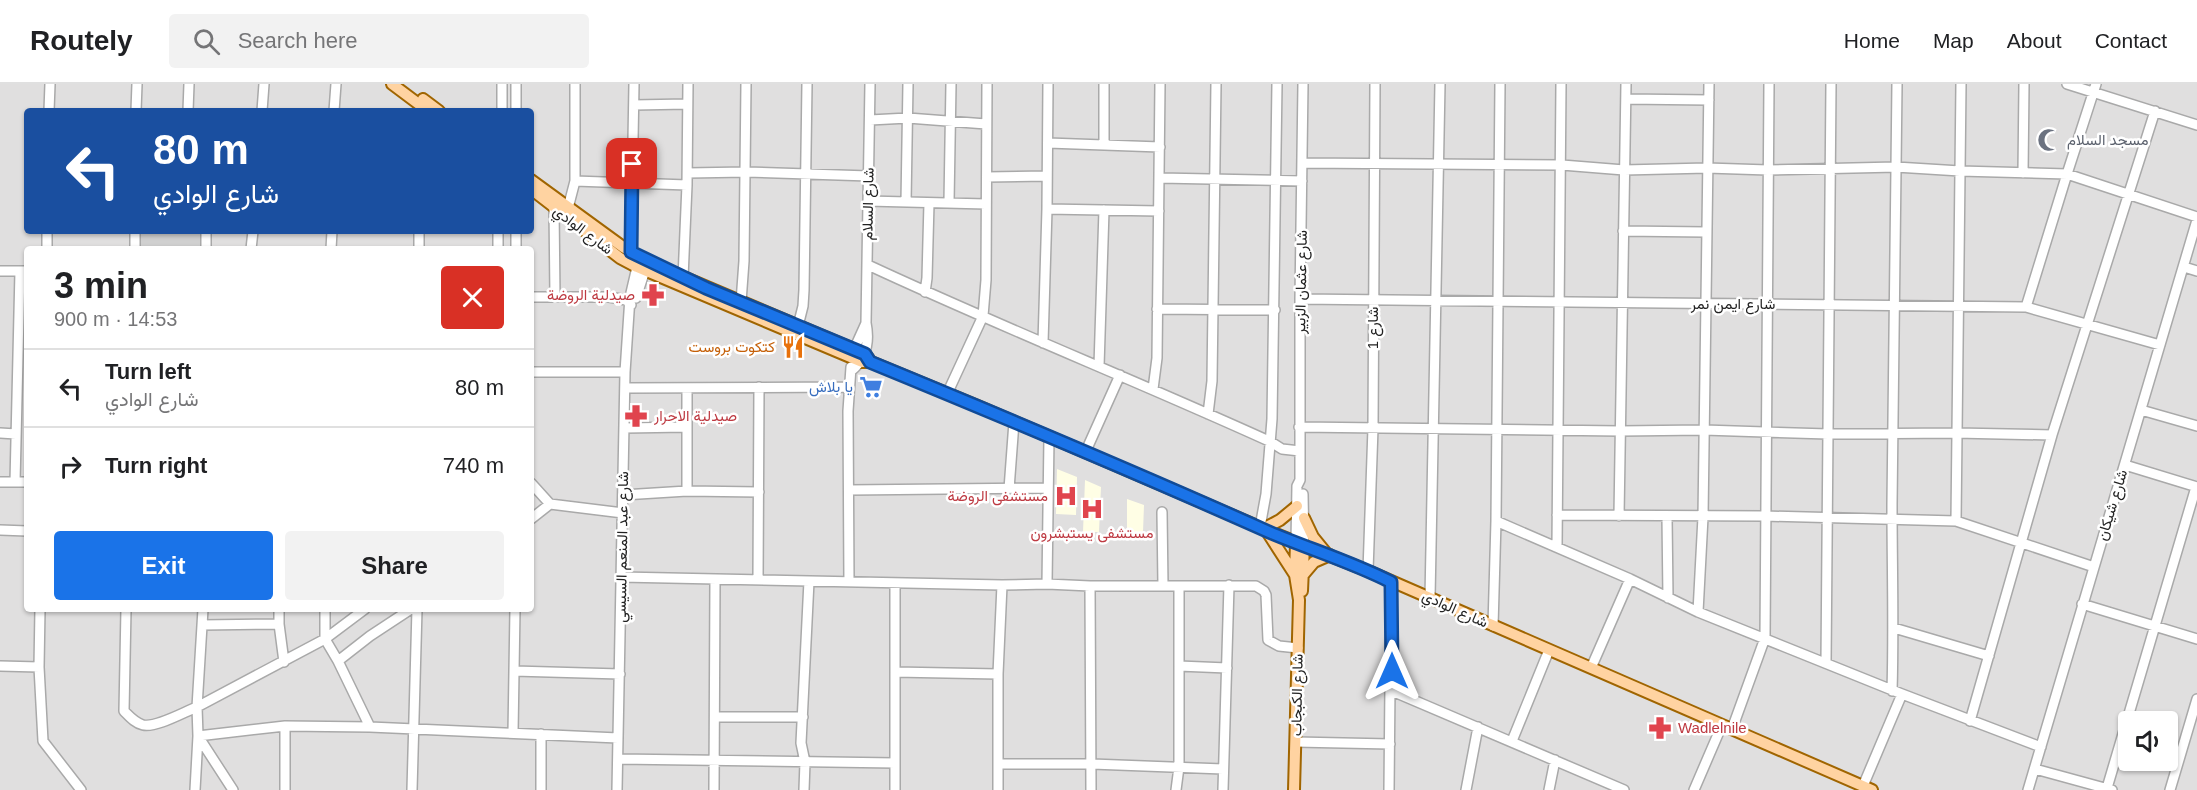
<!DOCTYPE html>
<meta charset="utf-8">
<style>
body{margin:0;font-family:Arial,Vazirmatn,sans-serif;background:#f2f2f2;color:#202124;height:100vh;display:flex;flex-direction:column;font-size:22px;white-space:nowrap}
*{box-sizing:border-box;margin:0}
p{font-size:20px;color:#757577}
.icon{flex:none;width:33px;height:33px;fill:none;stroke:currentColor;stroke-width:2;stroke-linecap:round;stroke-linejoin:round}
.map{position:relative;flex:1;overflow:hidden}
.panel{position:absolute;left:24px;top:162px;width:510px;height:366px;display:flex;flex-direction:column;background:#fff;border-radius:6px;box-shadow:0 2px 4px #0004}
.panel>*{flex:none}
.guide{position:absolute;left:24px;top:24px;width:510px;height:126px;border-radius:6px;box-shadow:0 2px 4px #0004;background:#1a4fa0;color:#fff;overflow:hidden}
.controls{position:absolute;left:2118px;top:627px;display:grid;gap:12px}
.controls a{display:grid;place-items:center;width:60px;height:60px;border-radius:6px;background:#fff;box-shadow:0 2px 4px #0004;font-size:30px}
.pin{position:absolute;display:grid;place-items:center;width:51px;height:51px;color:#fff;margin:-26px;border-radius:12px;box-shadow:0 3px 9px #0006}
.me{position:absolute;width:66px;margin:-33px;rotate:0deg;stroke-linejoin:round;filter:drop-shadow(0 0 4px #0008)}
.turn{display:flex;align-items:center;gap:21px;height:126px;padding:0 30px;font-size:27px}
.turn .icon{width:78px;height:78px;stroke-width:2.5}
.turn b{display:block;font-size:42px;line-height:51px}
.round{display:grid;place-items:center;flex:none;width:63px;height:63px;border-radius:6px;background:#f2f2f2}
.overview{display:flex;align-items:center;justify-content:space-between;height:102px;padding:0 30px}
h1{font-size:36px;font-weight:600;line-height:45px}
.cta{display:flex;gap:12px;margin-top:auto;padding:12px 30px}
.cta a{flex:1;height:69px;border-radius:6px;background:#1a73e8;color:#fff;font-size:24px;font-weight:600;line-height:69px;text-align:center}
.cta a+a{background:#f2f2f2;color:#202124}
ul{padding:0;list-style:none}
li{display:flex;align-items:center;gap:18px;height:78px;padding:0 30px;border-top:2px solid #e0e0e0}
li div{flex:1}
li b{display:block;font-size:22px}
li em{font-style:normal}
header{display:flex;align-items:center;gap:36px;box-sizing:border-box;height:84px;padding:0 30px;background:#fff;border-bottom:2px solid #e0e0e0}
header strong{font-size:28px}
nav{display:flex;gap:33px;margin-inline-start:auto;font-size:21px}
.search{width:420px;height:54px;background:#f2f2f2;display:flex;align-items:center;gap:15px;box-sizing:border-box;padding:0 21px;border-radius:6px;color:#757577;font-size:22px}
.map>svg:first-child{display:block}
.residential{fill:#e0dfdf;fill-rule:evenodd}
.education{fill:#fffee5}
.religious{fill:#d0d0d0}
.lines{fill:none;stroke-linecap:round;stroke-linejoin:round}
.minor-casing{stroke:#a9a9a9;stroke-width:12}
.major-casing{stroke:#a06500;stroke-width:14}
.minor{stroke:#fff;stroke-width:9}
.major{stroke:#ffd3a1;stroke-width:10}
.route-casing{stroke:#114b97;stroke-width:15}
.route{stroke:#1a73e8;stroke-width:10}
.labels{text-anchor:middle;stroke-width:5;stroke-linejoin:round;paint-order:stroke}
.worship-label{font-size:15px;fill:#5b616d;stroke:#fff;text-anchor:start}
.street-label{font-size:15px;fill:#222;stroke:#fff}
.health-label{font-size:15px;fill:#be3a42;stroke:#fff;text-anchor:end}
.food-label{font-size:15px;fill:#c56008;stroke:#fff;text-anchor:end}
.shop-label{font-size:15px;fill:#366cbe;stroke:#fff;text-anchor:end}
</style>
<header>
<strong>Routely</strong>
<div class="search"><svg class="icon" aria-label="search" viewBox="0 0 24 24"><circle cx="10" cy="10" r="6"/><path d="M15 15l6 6"/></svg>Search here</div>
<nav><a>Home</a><a>Map</a><a>About</a><a>Contact</a></nav>
</header>
<div class="map">
<svg width="2197" height="706" viewBox="0 0 2197 706">
<rect width="100%" height="100%" fill="#f2efe8"/>
<!-- residential -->
<path class="residential" d="M 0,0 L 2197,0 L 2197,706 L 0,706 ZM 27,27 L 531,27 L 531,147 L 27,147 ZM 27,165 L 531,165 L 531,525 L 27,525 ZM 2128,638 L 2168,638 L 2168,676 L 2128,676 Z"/>
<!-- education -->
<path class="education" d="M 1057,385 L 1077,393 L 1076,431 L 1056,430 Z
M 1085,396 L 1101,403 L 1099,448 L 1083,448 Z
M 1127,415 L 1144,421 L 1143,448 L 1127,448 Z"/>
<!-- religious -->
<path class="religious" d="M 137,147 L 201,147 L 201,165 L 136,165 Z"/>
<g class="lines">
<!-- minor casing -->
<g class="minor-casing">
<path id="minor" d="M 516,0 L 516,27
M 2067,0 L 2197,41
M 1626,15 L 1709,16
M 634,21 L 687,20
M 49,27 L 50,0
M 136,27 L 137,0
M 188,27 L 189,0
M 262,27 L 264,0
M 334,27 L 336,0
M 502,27 L 502,0
M 870,36 L 908,34 L 986,40
M 1048,59 L 1160,63
M 1104,61 L 1104,0
M 1302,79 L 1562,81 L 1624,86 L 1707,84 L 1768,86 L 1896,83 L 1960,87 L 2067,90 L 2197,133
M 688,89 L 746,88 L 869,92
M 2023,89 L 2024,0
M 987,93 L 1047,92
M 1160,94 L 1302,97
M 575,97 L 687,101
M 868,117 L 986,120
M 906,118 L 908,0
M 949,118 L 951,0
M 554,124 L 555,213
M 568,124 L 575,97 L 575,0
M 1047,125 L 1159,127
M 1623,147 L 1706,148
M 47,165 L 47,147
M 135,165 L 135,147
M 206,165 L 206,147
M 251,165 L 253,147
M 331,165 L 332,147
M 419,165 L 419,147
M 498,165 L 498,147
M 516,165 L 516,147
M 631,168 L 634,0
M 868,181 C 1001,243 1137,297 1271,358 L 1282,365 L 1300,367
M 2184,183 L 2197,187
M 0,187 L 27,187
M 683,194 L 687,101 L 688,0
M 925,208 L 927,194 L 929,119
M 531,213 L 609,213 L 626,216 L 631,221
M 636,214 L 645,186
M 1300,215 L 2026,223 L 2160,261
M 741,218 L 744,177 L 746,0
M 2026,223 L 2067,90 L 2096,0
M 1157,225 L 1275,226
M 798,242 L 803,222 L 804,206 L 807,0
M 1043,259 L 1047,125 L 1048,0
M 852,270 L 866,239
M 1099,282 L 1104,126
M 851,287 C 866,275 870,259 866,239 L 870,0
M 531,288 L 625,288
M 625,304 L 849,303
M 687,304 L 687,407
M 1153,305 L 1157,274 L 1160,0
M 947,310 L 983,232 L 986,196 L 987,0
M 2141,326 L 2197,342
M 1208,330 L 1212,297 L 1216,0
M 1299,343 L 1620,347 L 1704,346 L 1828,350 L 1956,349 L 2052,351
M 625,344 L 686,343
M 0,349 L 16,350
M 1085,369 L 1120,291
M 2125,381 L 2197,403
M 0,398 L 27,398
M 15,398 L 20,187
M 531,399 L 550,420 L 623,429
M 1009,405 L 1014,338
M 849,406 L 1048,404
M 1303,410 L 1304,462
M 623,411 L 687,407 L 759,408
M 1162,428 L 1163,502
M 1557,431 L 1765,432 L 1956,437 L 2094,483
M 1619,432 L 1626,0
M 1667,433 L 1668,514
M 531,435 L 550,420
M 1496,437 L 1630,495 L 1698,528 L 1902,610 L 2041,663
M 1956,437 L 1961,0
M 1260,443 L 1266,410 L 1272,335 L 1277,0
M 0,446 L 27,447
M 1296,458 L 1297,402 L 1300,396 L 1300,215 L 1303,0
M 1557,463 L 1561,0
M 1368,487 L 1373,344 L 1375,0
M 621,493 L 1002,501 L 1047,500 L 1090,502 L 1256,502 L 1264,507 L 1266,511 L 1268,556 L 1279,562 L 1298,564
M 758,496 L 759,303
M 849,498 L 848,327 L 851,283
M 895,499 L 895,706
M 1047,500 L 1049,353
M 1090,502 L 1091,706
M 1430,514 L 1440,0
M 2082,520 L 2197,555
M 40,525 L 39,583 L 43,657 L 81,706
M 126,525 L 124,627 C 130,633 135,639 143,641 C 156,644 184,628 197,623 L 198,652 L 233,706
M 279,525 L 279,540 L 284,578
M 325,525 L 325,555 L 338,577 L 370,643 L 618,654
M 1698,528 L 1703,433 L 1709,0
M 202,541 L 279,540
M 1493,542 L 1496,437 L 1500,0
M 1894,544 L 1989,572
M 338,577 L 370,552 L 411,525
M 1826,579 L 1831,0
M 0,582 L 39,583
M 1179,582 L 1227,584
M 1591,584 L 1630,495
M 514,587 L 620,590
M 895,588 L 998,590
M 1392,607 L 1624,706
M 1892,607 C 1894,544 1892,482 1892,420 C 1893,280 1896,140 1897,0
M 197,623 L 325,555 L 365,525
M 197,623 L 203,525
M 715,633 L 803,633
M 1970,637 L 2052,351 L 2155,27
M 1732,645 L 1765,554 L 1769,0
M 513,649 L 515,525
M 1512,657 L 1549,566
M 1296,658 L 1390,660
M 618,675 L 895,679
M 998,680 L 1092,680 L 1223,685
M 2035,685 L 2112,706
M 1863,702 L 1902,610
M 2107,704 L 2196,403
M 195,706 L 198,652 L 285,642 L 370,643
M 285,706 L 285,642
M 412,706 L 417,525
M 541,706 L 541,650
M 617,706 L 625,288 L 630,213 L 637,183
M 714,706 L 715,495
M 804,706 L 805,678 L 801,659 L 809,497
M 998,706 L 998,590 L 1002,501
M 1176,706 L 1179,683 L 1179,503
M 1223,706 L 1229,501
M 1389,706 L 1391,498
M 1466,706 L 1478,643
M 1549,706 L 1555,676
M 1694,706 L 1722,641
M 2028,706 L 2197,136
M 2170,706 L 2197,615"/>
</g>
<!-- major casing -->
<g class="major-casing">
<path id="major" d="M 392,0 L 428,27
M 423,15 L 439,27
M 531,96 L 623,163 L 648,178 L 865,270 L 871,278
M 531,105 L 620,174 L 637,183 L 862,278 L 871,278 L 980,323 L 1271,448 L 1368,487 L 1872,706
M 1304,434 L 1313,453 L 1326,469
M 1263,445 L 1280,436 L 1297,422
M 1266,446 L 1295,491
M 1303,491 L 1314,478 L 1330,471
M 1302,507 L 1304,462
M 1294,706 L 1299,516 L 1295,491 L 1296,458"/>
</g>
<!-- minor -->
<use href="#minor" class="minor"/>
<!-- major -->
<use href="#major" class="major"/>
</g>
<g class="lines">
<!-- route casing -->
<g class="route-casing">
<path id="route" d="M 632,80 L 631,168 L 706,204 L 865,270 L 870,278 C 1004,333 1137,389 1269,448 C 1309,465 1352,478 1391,498 L 1392,587"/>
</g>
<!-- route -->
<use href="#route" class="route"/>
</g>
<!-- icons -->
<defs>
<g id="mosque-bare" transform="scale(1.8)"><path d="M3.5-4.9A6 6 0 1 0 3.5 4.9A5 5 0 1 1 3.5-4.9Z" fill="#6b7280" stroke="#fff" stroke-width="2.5" paint-order="stroke"/></g>
<g id="pharmacy-bare" transform="scale(1.8)"><path d="M-2-6h4v4h4v4h-4v4h-4v-4h-4v-4h4Z" fill="#e0444e" stroke="#fff" stroke-width="2.5" paint-order="stroke"/></g>
<g id="restaurant-bare" transform="scale(1.8)"><path d="M-5-6h1v4h1v-4h1v4h1v-4h1v5L-1.5 .5V6h-2V.5L-5-1ZM5-6V6H3V1.5H1.5Q1.5-4 5-6Z" fill="#e8710a" stroke="#fff" stroke-width="2.5" paint-order="stroke"/></g>
<g id="supermarket-bare" transform="scale(1.8)"><path d="M-6-5.5h2.5l.6 2H6L4.5 2H-2.5L-4.4-4H-6ZM-1.5 3.2a1.3 1.3 0 1 0 .1 0ZM3 3.2a1.3 1.3 0 1 0 .1 0Z" fill="#3f7fe0" stroke="#fff" stroke-width="2.5" paint-order="stroke"/></g>
<g id="hospital-bare" transform="scale(1.8)"><path d="M-5-5h3v3.5h4V-5h3V5h-3V1.5h-4V5h-3Z" fill="#e0444e" stroke="#fff" stroke-width="2.5" paint-order="stroke"/></g>
</defs>
<g fill-rule="evenodd">
<use href="#mosque-bare" x="2049" y="56"/>
<use href="#pharmacy-bare" x="653" y="211"/>
<use href="#restaurant-bare" x="793" y="263"/>
<use href="#supermarket-bare" x="871" y="303"/>
<use href="#pharmacy-bare" x="636" y="332"/>
<use href="#hospital-bare" x="1066" y="412"/>
<use href="#hospital-bare" x="1092" y="425"/>
<use href="#pharmacy-bare" x="1660" y="644"/>
</g>
<g class="labels">
<!-- worship labels -->
<g class="worship-label">
<text x="2067" y="61">مسجد السلام</text>
</g>
<!-- street labels -->
<g class="street-label">
<text transform="translate(868 120) rotate(-89)" y="5">شارع السلام</text>
<text transform="translate(583 146) rotate(37)" y="5">شارع الوادي</text>
<text transform="translate(1301 198) rotate(-89)" y="5">شارع عثمان الزبير</text>
<text x="1733" y="225">شارع ايمن نمر</text>
<text transform="translate(1373 244) rotate(-90)" y="5">شارع 1</text>
<text transform="translate(2112 421) rotate(-73)" y="5">شارع شيكان</text>
<text transform="translate(622 463) rotate(-89)" y="5">شارع عبد المنعم السيسي</text>
<text transform="translate(1455 525) rotate(24)" y="5">شارع الوادي</text>
<text transform="translate(1297 611) rotate(-89)" y="5">شارع الكبجاب</text>
</g>
<!-- health labels -->
<g class="health-label">
<text x="635" y="216">صيدلية الروضة</text>
<text x="654" y="337" text-anchor="start">صيدلية الاحرار</text>
<text x="1048" y="417">مستشفى الروضة</text>
<text x="1092" y="454" text-anchor="middle">مستشفى يستبشرون</text>
<text x="1678" y="649" text-anchor="start">Wadlelnile</text>
</g>
<!-- food labels -->
<g class="food-label">
<text x="775" y="268">كتكوت بروست</text>
</g>
<!-- shop labels -->
<g class="shop-label">
<text x="853" y="308">يا بلاش</text>
</g>
</g>
</svg>
<div class="controls">
<a><svg class="icon" aria-label="sound" viewBox="0 0 24 24"><path d="M4 9h4l5-4v14l-5-4H4zM17 9q2 3 0 6"/></svg></a>
</div>
<div class="pin" style="left:632px;top:80px;background:#d93025"><svg class="icon" aria-label="arrive" viewBox="0 0 24 24"><path d="M6 21V4h12l-3 4 3 4H6"/></svg></div>
<svg class="me" style="left:1392px;top:587px" viewBox="-20 -20 40 40"><path d="M0-17L14 15 0 8-14 15z" fill="#1a73e8" stroke="#fff" stroke-width="4"/></svg>
<div class="guide">
<div class="turn"><svg class="icon" aria-label="left" viewBox="0 0 24 24"><path d="M17 20v-9H6M10 6l-5 5 5 5"/></svg><div><b>80 m</b>شارع الوادي</div></div>
</div>
<section class="panel">
<div class="overview"><div><h1>3 min</h1><p>900 m · 14:53</p></div><a class="round" style="background:#d93025;color:#fff"><svg class="icon" aria-label="close" viewBox="0 0 24 24"><path d="M6 6l12 12M18 6L6 18"/></svg></a></div>
<ul>
<li><svg class="icon" aria-label="left" viewBox="0 0 24 24"><path d="M17 20v-9H6M10 6l-5 5 5 5"/></svg><div><b>Turn left</b><p>شارع الوادي</p></div><em>80 m</em></li>
<li><svg class="icon" aria-label="right" viewBox="0 0 24 24"><path d="M7 20v-9h11M14 6l5 5-5 5"/></svg><div><b>Turn right</b></div><em>740 m</em></li>
</ul>
<div class="cta"><a>Exit</a><a>Share</a></div>
</section>
</div>
